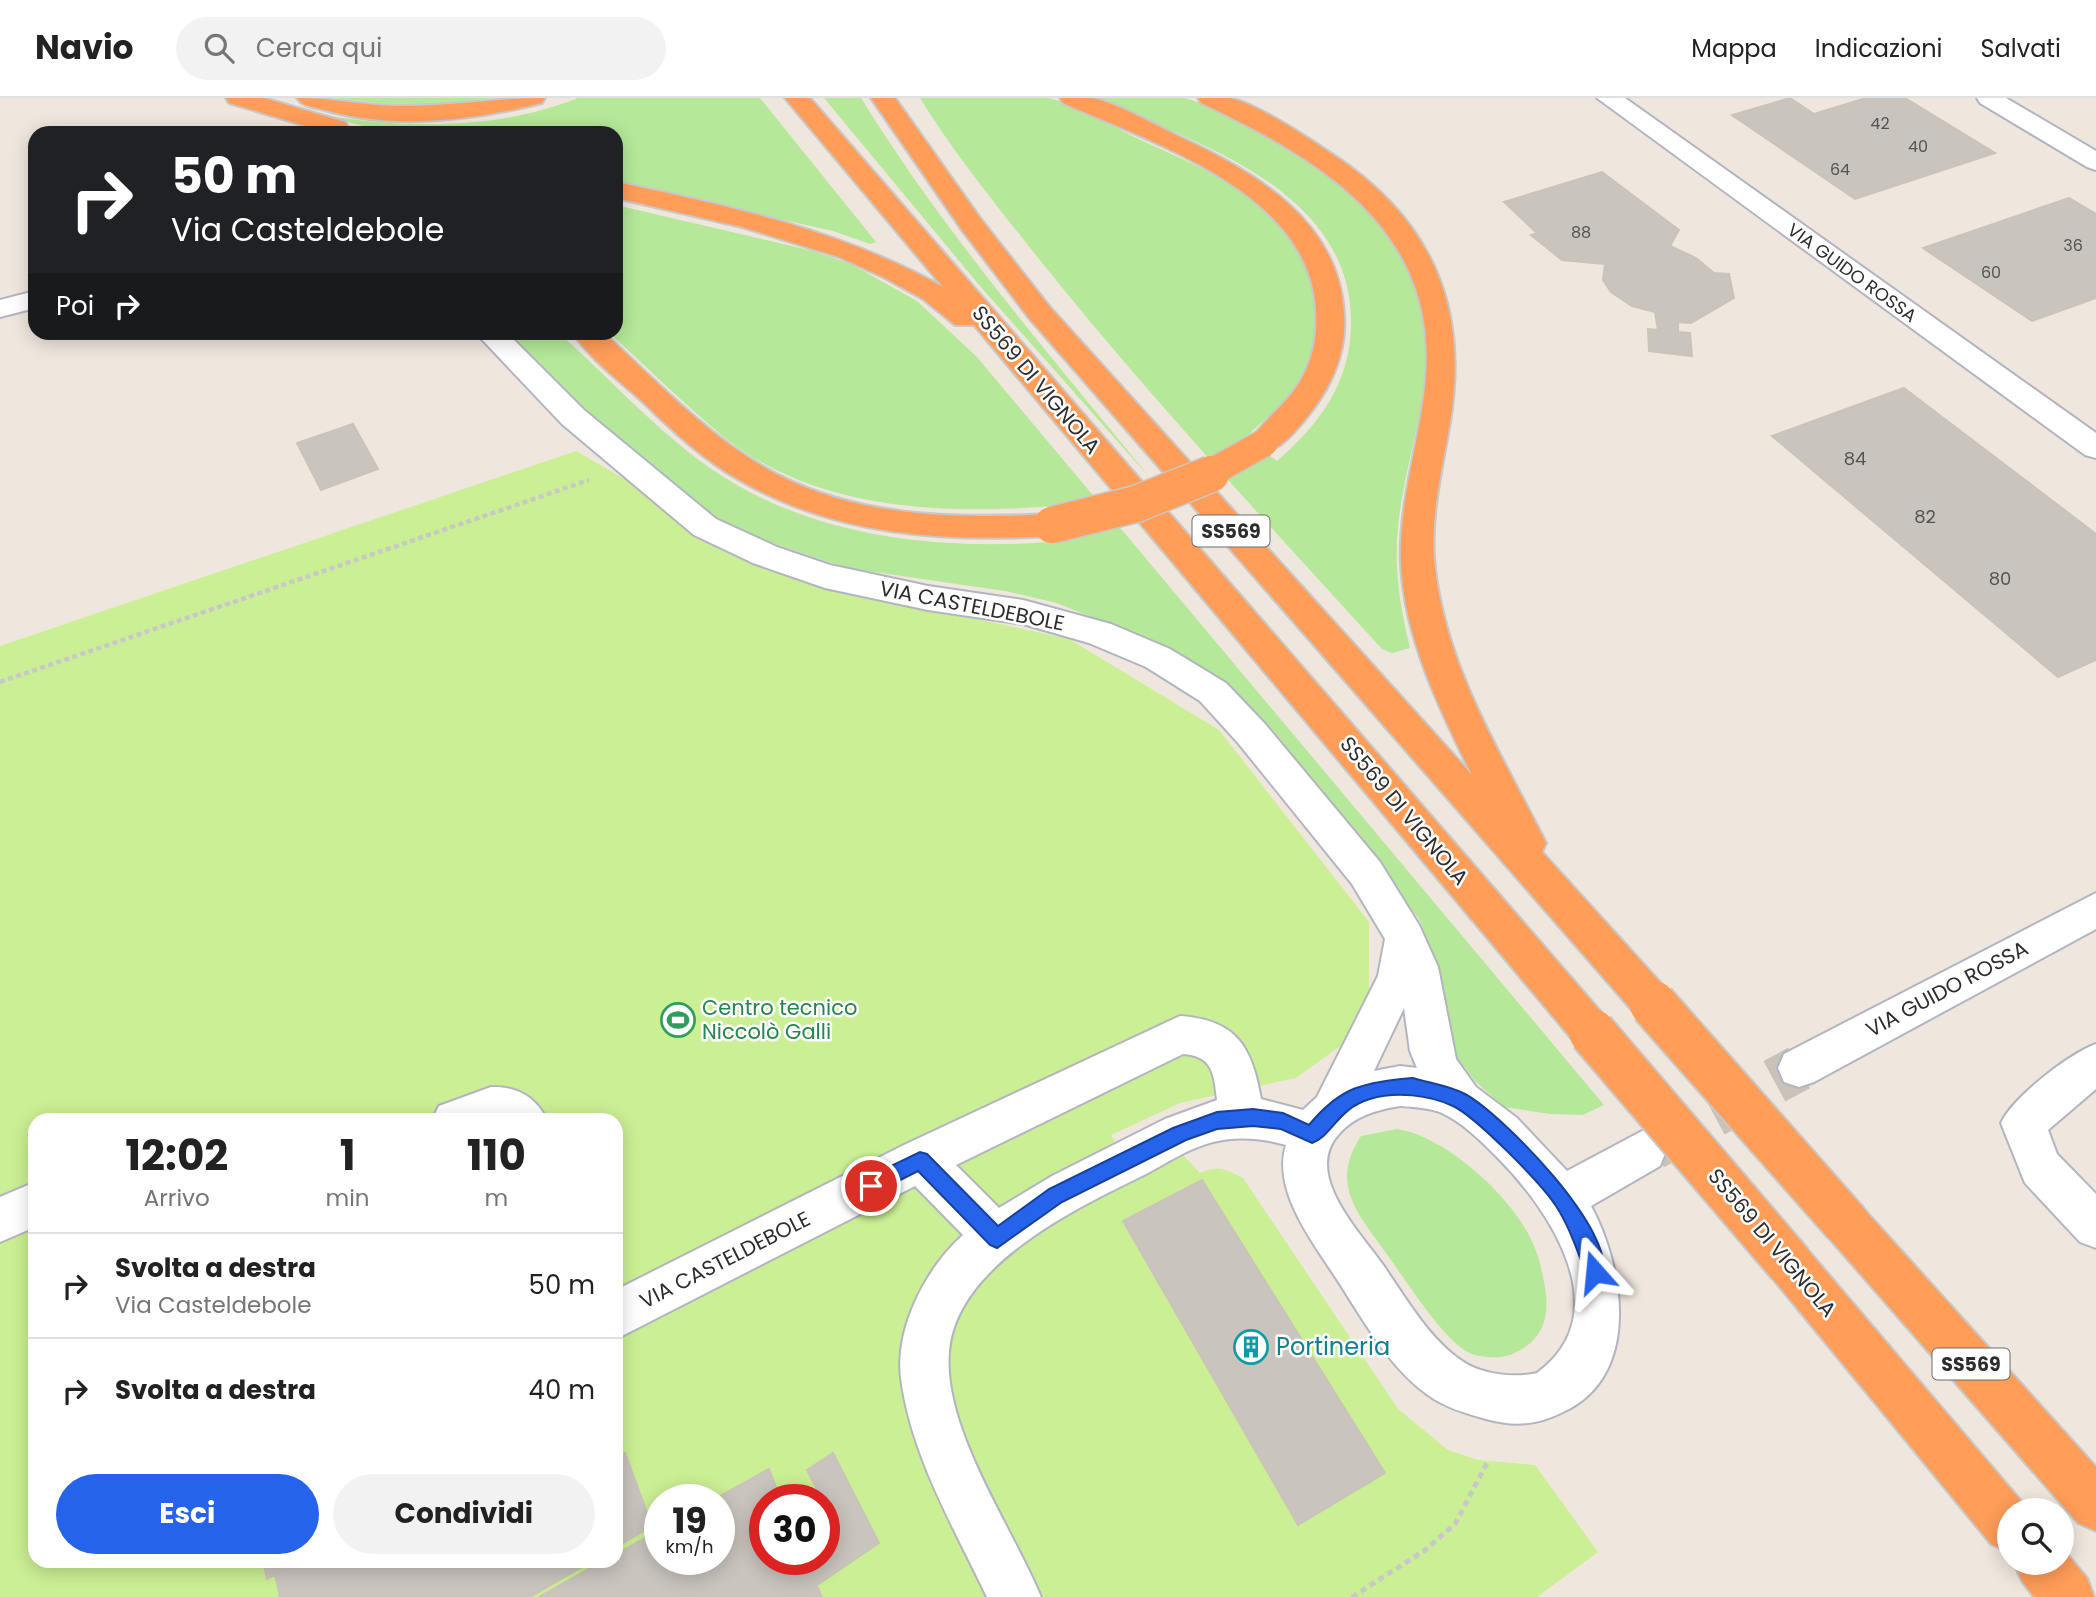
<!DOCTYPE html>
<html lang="it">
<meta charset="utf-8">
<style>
body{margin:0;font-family:Poppins,sans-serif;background:#f2f2f2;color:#222;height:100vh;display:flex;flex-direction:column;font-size:26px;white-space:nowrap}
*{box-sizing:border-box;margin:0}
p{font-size:23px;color:#767676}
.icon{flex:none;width:38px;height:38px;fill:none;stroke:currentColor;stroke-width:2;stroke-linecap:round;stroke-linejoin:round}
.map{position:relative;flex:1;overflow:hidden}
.details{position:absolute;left:28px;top:1015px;width:595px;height:455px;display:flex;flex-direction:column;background:#fff;border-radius:21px;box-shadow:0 4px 18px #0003}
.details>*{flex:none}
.guide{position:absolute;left:28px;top:28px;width:595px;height:214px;border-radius:21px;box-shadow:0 4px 18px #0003;background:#202124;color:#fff;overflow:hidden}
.fabs{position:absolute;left:1997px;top:1400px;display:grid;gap:14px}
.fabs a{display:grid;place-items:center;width:77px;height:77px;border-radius:50%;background:#fff;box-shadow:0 4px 18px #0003;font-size:35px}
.speed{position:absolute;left:644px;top:1386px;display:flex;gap:14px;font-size:35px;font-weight:700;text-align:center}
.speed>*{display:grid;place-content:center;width:91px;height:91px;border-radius:50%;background:#fff;box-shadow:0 4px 18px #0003;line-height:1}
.speed small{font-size:18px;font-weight:400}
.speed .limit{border:10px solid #d22;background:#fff;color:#111}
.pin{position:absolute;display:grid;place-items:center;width:60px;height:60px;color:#fff;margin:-30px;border:4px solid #fff;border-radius:50%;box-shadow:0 2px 7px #0007}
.me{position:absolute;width:77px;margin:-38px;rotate:342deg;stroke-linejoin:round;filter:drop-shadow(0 0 5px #0008)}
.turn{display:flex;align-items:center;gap:24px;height:147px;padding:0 28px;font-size:32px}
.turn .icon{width:91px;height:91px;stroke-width:2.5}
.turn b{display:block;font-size:49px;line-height:60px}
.then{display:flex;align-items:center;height:66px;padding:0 28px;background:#0003;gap:14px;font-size:26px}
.eta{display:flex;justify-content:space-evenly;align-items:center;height:119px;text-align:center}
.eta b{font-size:42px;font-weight:700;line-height:49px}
.cta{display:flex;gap:14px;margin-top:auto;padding:14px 28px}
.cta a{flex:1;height:80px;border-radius:42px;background:#2563eb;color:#fff;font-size:28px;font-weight:700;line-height:80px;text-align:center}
.cta a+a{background:#f2f2f2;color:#222}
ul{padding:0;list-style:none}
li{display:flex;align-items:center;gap:21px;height:105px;padding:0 28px;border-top:2px solid #e0e0e0}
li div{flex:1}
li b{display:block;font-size:26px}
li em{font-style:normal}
header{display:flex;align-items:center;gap:42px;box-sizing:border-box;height:98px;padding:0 35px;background:#fff;border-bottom:2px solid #e0e0e0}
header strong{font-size:33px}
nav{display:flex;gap:38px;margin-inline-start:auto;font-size:24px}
.search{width:490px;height:63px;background:#f2f2f2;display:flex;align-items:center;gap:18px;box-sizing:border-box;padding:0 24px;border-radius:38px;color:#767676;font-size:26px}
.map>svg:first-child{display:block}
.green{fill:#b5e898}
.pitch{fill:#cbef94;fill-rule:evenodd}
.building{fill:#cac4be;stroke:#cbc3b8;stroke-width:2}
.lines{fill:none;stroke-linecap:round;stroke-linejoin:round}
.minor-tunnel{stroke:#c8c2bb;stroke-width:46;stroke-dasharray:46 23;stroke-linecap:butt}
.minor-casing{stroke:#b2b5c1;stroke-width:4}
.highway-casing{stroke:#c8c8c8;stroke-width:4}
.path-far1{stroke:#c8c8c8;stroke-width:4.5;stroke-dasharray:5 3.5;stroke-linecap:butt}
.path{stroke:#c8c8c8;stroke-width:5;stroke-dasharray:6 4.5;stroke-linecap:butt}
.minor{fill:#fff;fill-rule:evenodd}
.highway{fill:#ff9d59;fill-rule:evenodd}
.highway-bridge-far2-casing{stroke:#c8c8c8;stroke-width:30;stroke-linecap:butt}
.highway-bridge-far1-casing{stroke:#c8c8c8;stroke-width:39;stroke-linecap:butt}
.highway-bridge-casing{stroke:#c8c8c8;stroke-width:50;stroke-linecap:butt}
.highway-bridge-far2{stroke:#ff9d59;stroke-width:27}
.highway-bridge-far1{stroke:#ff9d59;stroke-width:36}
.highway-bridge{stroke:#ff9d59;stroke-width:46}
.route{fill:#2563eb;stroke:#184099;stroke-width:2}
.labels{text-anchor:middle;stroke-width:5;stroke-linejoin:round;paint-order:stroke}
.far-number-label{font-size:16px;fill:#545351}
.far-street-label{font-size:18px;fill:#2d2d2d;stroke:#fff}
.number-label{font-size:18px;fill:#545351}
.shield{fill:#fff;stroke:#6c6c6c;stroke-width:2}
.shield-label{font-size:19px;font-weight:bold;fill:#2d2d2d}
.street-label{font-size:21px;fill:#2d2d2d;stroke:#fff}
.leisure-label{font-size:21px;fill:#27864d;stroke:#fff;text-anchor:start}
.near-culture-label{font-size:24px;fill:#0d838f;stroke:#fff;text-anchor:start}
</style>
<header>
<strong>Navio</strong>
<div class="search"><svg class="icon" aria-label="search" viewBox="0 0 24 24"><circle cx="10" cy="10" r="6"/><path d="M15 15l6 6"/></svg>Cerca qui</div>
<nav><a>Mappa</a><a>Indicazioni</a><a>Salvati</a></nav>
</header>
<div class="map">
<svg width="2096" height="1499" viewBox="0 0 2096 1499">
<rect width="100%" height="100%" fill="#efe7de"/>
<!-- green -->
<path class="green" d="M 332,0 L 492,0 L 417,9 Z
M 578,0 L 760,0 L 876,144 L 870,146 L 833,133 L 616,85 L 616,35 L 390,35 L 322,17 C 406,31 498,32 578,0 Z
M 824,0 L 861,0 C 945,136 1050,257 1151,381 L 980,188 Z
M 920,0 C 961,0 1006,0 1047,0 C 1066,2 1123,34 1143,43 C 1184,62 1230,80 1264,110 C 1315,155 1335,233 1293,291 C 1279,310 1262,324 1245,340 L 1277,363 C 1319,327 1350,285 1351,228 C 1354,91 1196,45 1094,0 C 1121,0 1159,0 1184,0 C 1200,3 1218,15 1233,21 C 1323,62 1423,138 1426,246 C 1428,308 1404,368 1398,429 C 1394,471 1400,509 1410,550 L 1392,555 L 1382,551 C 1267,425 1150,299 1043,166 C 1000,112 956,58 920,0 Z
M 616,107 L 813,153 L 851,166 L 917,203 L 977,259 L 1604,1007 L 1583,1017 L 1550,1016 L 1504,1009 L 1476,984 L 1455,957 L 1436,899 L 1434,859 L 1419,821 L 1248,613 L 1115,529 L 1057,505 L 1005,493 L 847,470 L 769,444 L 718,420 L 681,393 L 591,316 L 506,235 L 559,235 C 607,278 658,334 710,370 C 815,443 950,454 1074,442 L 1053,408 C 939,417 811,412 719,335 C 681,303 646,268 609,235 L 616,234 Z
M 1397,1031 C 1447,1038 1520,1105 1536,1153 C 1540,1163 1542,1174 1544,1184 C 1551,1218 1544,1244 1510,1257 C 1497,1261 1476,1260 1464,1252 C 1436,1232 1402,1176 1381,1148 C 1353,1110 1332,1082 1361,1038 Z"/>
<!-- pitch -->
<path class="pitch" d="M 576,353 L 802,483 L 1069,541 L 1219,632 L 1369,824 L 1369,898 L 1343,946 L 1296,980 L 1180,1005 L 1111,1037 L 1134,1079 L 1182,1056 L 1200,1075 C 1218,1067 1226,1071 1243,1080 L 1398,1311 L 1448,1352 L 1478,1362 L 1535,1367 L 1598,1454 L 1537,1499 L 0,1499 L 0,548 ZM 35,1022 L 616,1022 L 616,1463 L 35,1463 ZM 660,1402 L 719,1402 L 719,1461 L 660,1461 ZM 765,1402 L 824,1402 L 824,1461 L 765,1461 Z"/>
<!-- building -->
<path class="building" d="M 1790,0 L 1814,16 L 1866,0 L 1905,0 L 1995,55 L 1855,101 L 1732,17 Z
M 1602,74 L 1679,132 L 1670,148 L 1696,160 L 1714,175 L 1729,176 L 1734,200 L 1691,225 L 1678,224 L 1678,234 L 1690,235 L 1692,258 L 1649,253 L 1648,231 L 1658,232 L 1655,214 L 1632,208 L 1611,194 L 1603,182 L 1605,166 L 1562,162 L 1531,137 L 1537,135 L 1504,104 Z
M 2069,100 L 2096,116 L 2096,200 L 2032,223 L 1923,150 Z
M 1904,290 L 2096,436 L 2096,562 L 2058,579 L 1772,338 Z
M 353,326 L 378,371 L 321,392 L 297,345 Z
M 1202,1082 L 1385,1375 L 1298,1427 L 1123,1123 Z
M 625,1355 L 652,1428 L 616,1449 L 616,1360 Z
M 833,1355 L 879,1445 L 817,1487 L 804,1461 L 824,1461 L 824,1438 L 837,1429 L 807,1372 Z
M 769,1371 L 781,1402 L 765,1402 L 765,1461 L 804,1461 L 822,1499 L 539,1499 L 603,1463 L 616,1463 L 616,1456 L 660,1432 L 660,1461 L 719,1461 L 719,1402 L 713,1402 Z
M 263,1463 L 299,1463 L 267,1481 Z
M 272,1463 L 592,1463 L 530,1499 L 280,1499 Z"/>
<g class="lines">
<!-- minor-tunnel -->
<path class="minor-tunnel" d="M 1653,1049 L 1799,970"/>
<!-- minor casing -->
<g class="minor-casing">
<path id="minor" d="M 1597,0 L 1625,0 L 2096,335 L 2096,360 L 2085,357 Z
M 1977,0 L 2006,0 L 2096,53 L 2096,72 L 2087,69 L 1980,5 Z
M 35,193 L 35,210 L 0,219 L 0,202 Z
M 475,234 L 506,234 L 584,312 L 716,421 L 777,449 L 830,467 L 928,488 L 1023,502 L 1111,526 L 1170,551 L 1226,585 L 1265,626 L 1380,764 L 1419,827 L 1438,869 L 1456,961 L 1476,989 L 1517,1020 L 1567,1073 L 1644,1032 L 1660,1038 L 1666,1053 L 1660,1068 L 1591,1108 C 1624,1169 1642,1278 1563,1314 C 1537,1327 1515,1329 1486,1321 C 1467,1316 1444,1309 1428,1297 C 1385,1267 1357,1210 1328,1168 C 1306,1135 1273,1088 1286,1047 C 1262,1040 1237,1038 1213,1044 C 1189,1050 1167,1065 1146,1076 C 1077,1110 957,1166 949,1253 C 942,1330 1012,1429 1041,1499 L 987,1499 C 954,1430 911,1357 901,1280 C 895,1230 926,1170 963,1137 L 915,1088 L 616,1241 L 616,1192 L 904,1047 L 1180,918 C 1236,922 1252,948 1261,1001 L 1303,1012 L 1317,999 L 1378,878 L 1385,841 L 1352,786 L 1239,646 L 1200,603 L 1146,569 L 1089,545 L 1023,526 L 928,512 L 825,490 L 753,465 L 694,437 L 562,326 ZM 1404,910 L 1410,953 L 1417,970 L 1400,968 L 1374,973 ZM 1183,956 C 1213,958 1214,976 1217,1002 L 1165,1021 L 1052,1078 L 999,1110 L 956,1067 ZM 1400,1008 C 1414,1009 1430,1010 1442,1015 C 1463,1025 1481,1043 1497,1059 C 1550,1112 1619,1215 1537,1275 C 1515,1280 1485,1277 1465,1265 C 1430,1243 1406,1200 1383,1167 C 1360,1134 1302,1076 1339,1036 C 1355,1018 1376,1012 1400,1008 Z
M 2096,795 L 2096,831 L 1814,984 L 1799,989 L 1784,984 L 1778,970 L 1784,956 Z
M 2096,946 L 2096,991 L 2048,1032 L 2057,1056 L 2096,1096 L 2096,1150 L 2080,1144 L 2025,1085 L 2001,1025 C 2013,999 2069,956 2096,946 Z
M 491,989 C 517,988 536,999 547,1022 L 432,1022 L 439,1008 Z
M 35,1084 L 35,1129 L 0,1144 L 0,1099 Z"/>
</g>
<!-- highway casing -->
<g class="highway-casing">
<path id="highway" d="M 226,0 L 264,0 L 345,24 L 348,29 L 345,34 L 330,35 L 229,5 Z
M 297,0 C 330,0 361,7 394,8 C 445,9 494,0 545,0 L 542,5 C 471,23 391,32 321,11 C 312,9 302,8 297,0 Z
M 785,0 L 810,0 L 1607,921 L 1613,934 L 1607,947 L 1592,953 L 1577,947 L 974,227 L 955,227 L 923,201 L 883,179 L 839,159 L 742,129 L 616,100 L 616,84 C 729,108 841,132 943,189 Z
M 871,0 L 895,0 L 980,120 L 1049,208 L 1472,677 C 1440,612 1405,541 1401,467 C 1398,403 1421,342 1426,279 C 1438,130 1318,60 1201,5 L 1198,0 C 1208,0 1220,0 1230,0 C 1259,7 1307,39 1332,56 C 1431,121 1469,208 1450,324 C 1442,372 1429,422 1435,471 C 1447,572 1502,657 1546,745 L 1542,754 L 1668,893 L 1674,906 L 1668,919 L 1653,924 L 1638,919 L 1029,220 L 962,132 Z
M 1060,0 C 1070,0 1082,0 1092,0 C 1115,4 1157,28 1180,39 C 1256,75 1339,123 1344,216 C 1347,256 1330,292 1304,323 C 1290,339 1276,358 1253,352 L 1249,345 C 1266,317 1292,305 1307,270 C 1315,251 1317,233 1316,213 C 1311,95 1154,45 1063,5 Z
M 572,234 L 603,234 C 654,281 703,333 762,368 C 849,420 954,421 1052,416 L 1063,419 L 1068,427 L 1063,435 L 1052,438 C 946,444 838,438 743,384 C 706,364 674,334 644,305 C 620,283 590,261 572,234 Z
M 1846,1103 L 1862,1109 L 2096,1369 L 2096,1433 L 2078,1425 L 1830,1141 L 1823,1125 L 1830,1109 Z
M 1790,1143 L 1806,1150 L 2027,1410 L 2028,1412 L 2009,1412 L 2009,1454 L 1991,1446 L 1774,1182 L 1767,1166 L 1774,1150 Z
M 2062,1450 L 2087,1480 L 2094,1499 L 2034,1499 L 2022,1483 L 2014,1465 L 2062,1465 Z"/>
</g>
<!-- path-far1 -->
<path class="path-far1" d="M 0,584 L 589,382"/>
<!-- path -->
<path class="path" d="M 1352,1499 L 1424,1453 L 1455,1426 L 1487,1365"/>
<!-- minor -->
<use href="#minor" class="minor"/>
<!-- highway -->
<use href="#highway" class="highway"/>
<!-- highway-bridge-far2 casing -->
<g class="highway-bridge-far2-casing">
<path id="highway-bridge-far2" d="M 1207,377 L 1264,345"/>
</g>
<!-- highway-bridge-far1 casing -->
<g class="highway-bridge-far1-casing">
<path id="highway-bridge-far1" d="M 1052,427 L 1136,406 L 1211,376"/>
</g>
<!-- highway-bridge casing -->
<g class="highway-bridge-casing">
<path id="highway-bridge" d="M 1653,906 L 1846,1125
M 1592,934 L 1790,1166"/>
</g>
<!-- highway-bridge-far2 -->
<use href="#highway-bridge-far2" class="highway-bridge-far2"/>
<!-- highway-bridge-far1 -->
<use href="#highway-bridge-far1" class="highway-bridge-far1"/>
<!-- highway-bridge -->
<use href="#highway-bridge" class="highway-bridge"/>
</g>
<!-- route -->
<path class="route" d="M 1413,980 C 1429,985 1450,988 1465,996 C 1502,1016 1620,1136 1602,1180 L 1595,1183 L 1588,1180 C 1578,1156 1571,1131 1556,1108 C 1542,1086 1476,1019 1453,1008 C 1429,997 1396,993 1370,1001 C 1338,1010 1332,1038 1312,1045 L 1281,1031 L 1253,1028 L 1217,1031 L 1186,1042 L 1062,1104 L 997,1150 L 990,1147 L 918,1073 L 871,1097 L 864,1094 L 861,1088 L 864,1081 L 920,1054 L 927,1056 L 998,1128 L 1049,1091 L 1173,1030 L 1217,1014 L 1253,1011 L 1283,1015 L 1309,1027 C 1342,987 1364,985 1413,980 Z"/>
<!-- icons -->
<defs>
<g id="stadium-ring" transform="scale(1.75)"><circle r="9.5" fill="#fff" stroke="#2e9e5b" stroke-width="1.5"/><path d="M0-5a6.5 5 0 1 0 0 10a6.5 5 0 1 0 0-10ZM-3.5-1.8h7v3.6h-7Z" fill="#2e9e5b"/></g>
<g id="building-ring" transform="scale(1.75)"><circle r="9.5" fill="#fff" stroke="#0f9aa8" stroke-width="1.5"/><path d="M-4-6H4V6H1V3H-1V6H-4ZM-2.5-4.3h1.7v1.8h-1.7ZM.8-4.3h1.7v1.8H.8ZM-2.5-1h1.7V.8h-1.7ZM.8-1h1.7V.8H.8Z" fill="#0f9aa8"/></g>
</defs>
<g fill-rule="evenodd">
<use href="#stadium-ring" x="678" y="922"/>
<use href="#building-ring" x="1251" y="1249"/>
</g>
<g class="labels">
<!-- far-number labels -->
<g class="far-number-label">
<text x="1880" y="31">42</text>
<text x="1918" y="54">40</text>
<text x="1840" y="77">64</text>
<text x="1581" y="140">88</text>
<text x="2073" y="153">36</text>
<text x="1991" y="180">60</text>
</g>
<!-- far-street labels -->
<g class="far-street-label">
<text transform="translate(1852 175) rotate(36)" y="6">VIA GUIDO ROSSA</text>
</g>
<!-- number labels -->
<g class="number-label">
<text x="1855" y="367">84</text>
<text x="1925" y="425">82</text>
<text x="2000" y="487">80</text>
</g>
<!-- shield labels -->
<g class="shield">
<rect x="1192.5" y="417.5" width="77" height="31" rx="5"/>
<rect x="1932.5" y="1250.5" width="77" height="31" rx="5"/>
</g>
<g class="shield-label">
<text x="1231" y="440">SS569</text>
<text x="1971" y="1273">SS569</text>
</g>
<!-- street labels -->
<g class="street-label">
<text transform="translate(1036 282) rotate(50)" y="7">SS569 DI VIGNOLA</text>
<text transform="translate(972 508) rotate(11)" y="7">VIA CASTELDEBOLE</text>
<text transform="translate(1404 713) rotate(50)" y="7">SS569 DI VIGNOLA</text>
<text transform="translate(1947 891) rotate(-28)" y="7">VIA GUIDO ROSSA</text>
<text transform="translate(1772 1145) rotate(50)" y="7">SS569 DI VIGNOLA</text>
<text transform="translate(725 1162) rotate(-27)" y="7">VIA CASTELDEBOLE</text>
</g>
<!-- leisure labels -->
<g class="leisure-label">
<text x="702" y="917">Centro tecnico<tspan x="702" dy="24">Niccolò Galli</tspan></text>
</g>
<!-- near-culture labels -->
<g class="near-culture-label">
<text x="1276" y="1257">Portineria</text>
</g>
</g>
</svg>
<div class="fabs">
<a><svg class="icon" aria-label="search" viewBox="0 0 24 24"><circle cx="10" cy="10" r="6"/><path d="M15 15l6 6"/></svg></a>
</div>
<div class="speed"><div>19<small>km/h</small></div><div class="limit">30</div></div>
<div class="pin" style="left:871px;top:1088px;background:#d93025"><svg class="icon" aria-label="arrive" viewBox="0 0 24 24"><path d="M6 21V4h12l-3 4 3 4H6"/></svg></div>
<svg class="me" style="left:1595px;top:1174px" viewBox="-20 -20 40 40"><path d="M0-17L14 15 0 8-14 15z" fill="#2563eb" stroke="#fff" stroke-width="4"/></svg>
<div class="guide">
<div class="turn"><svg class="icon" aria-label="right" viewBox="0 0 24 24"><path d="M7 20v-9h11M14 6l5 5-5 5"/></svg><div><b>50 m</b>Via Casteldebole</div></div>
<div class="then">Poi<svg class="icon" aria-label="right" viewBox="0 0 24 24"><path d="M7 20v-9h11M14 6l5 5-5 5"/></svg></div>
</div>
<section class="details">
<div class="eta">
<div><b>12:02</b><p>Arrivo</p></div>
<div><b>1</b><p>min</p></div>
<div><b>110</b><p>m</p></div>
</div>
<ul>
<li><svg class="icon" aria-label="right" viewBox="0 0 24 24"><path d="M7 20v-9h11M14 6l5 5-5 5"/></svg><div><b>Svolta a destra</b><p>Via Casteldebole</p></div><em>50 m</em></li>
<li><svg class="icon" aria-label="right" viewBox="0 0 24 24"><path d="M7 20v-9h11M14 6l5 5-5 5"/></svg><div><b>Svolta a destra</b></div><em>40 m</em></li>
</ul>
<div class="cta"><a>Esci</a><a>Condividi</a></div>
</section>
</div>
